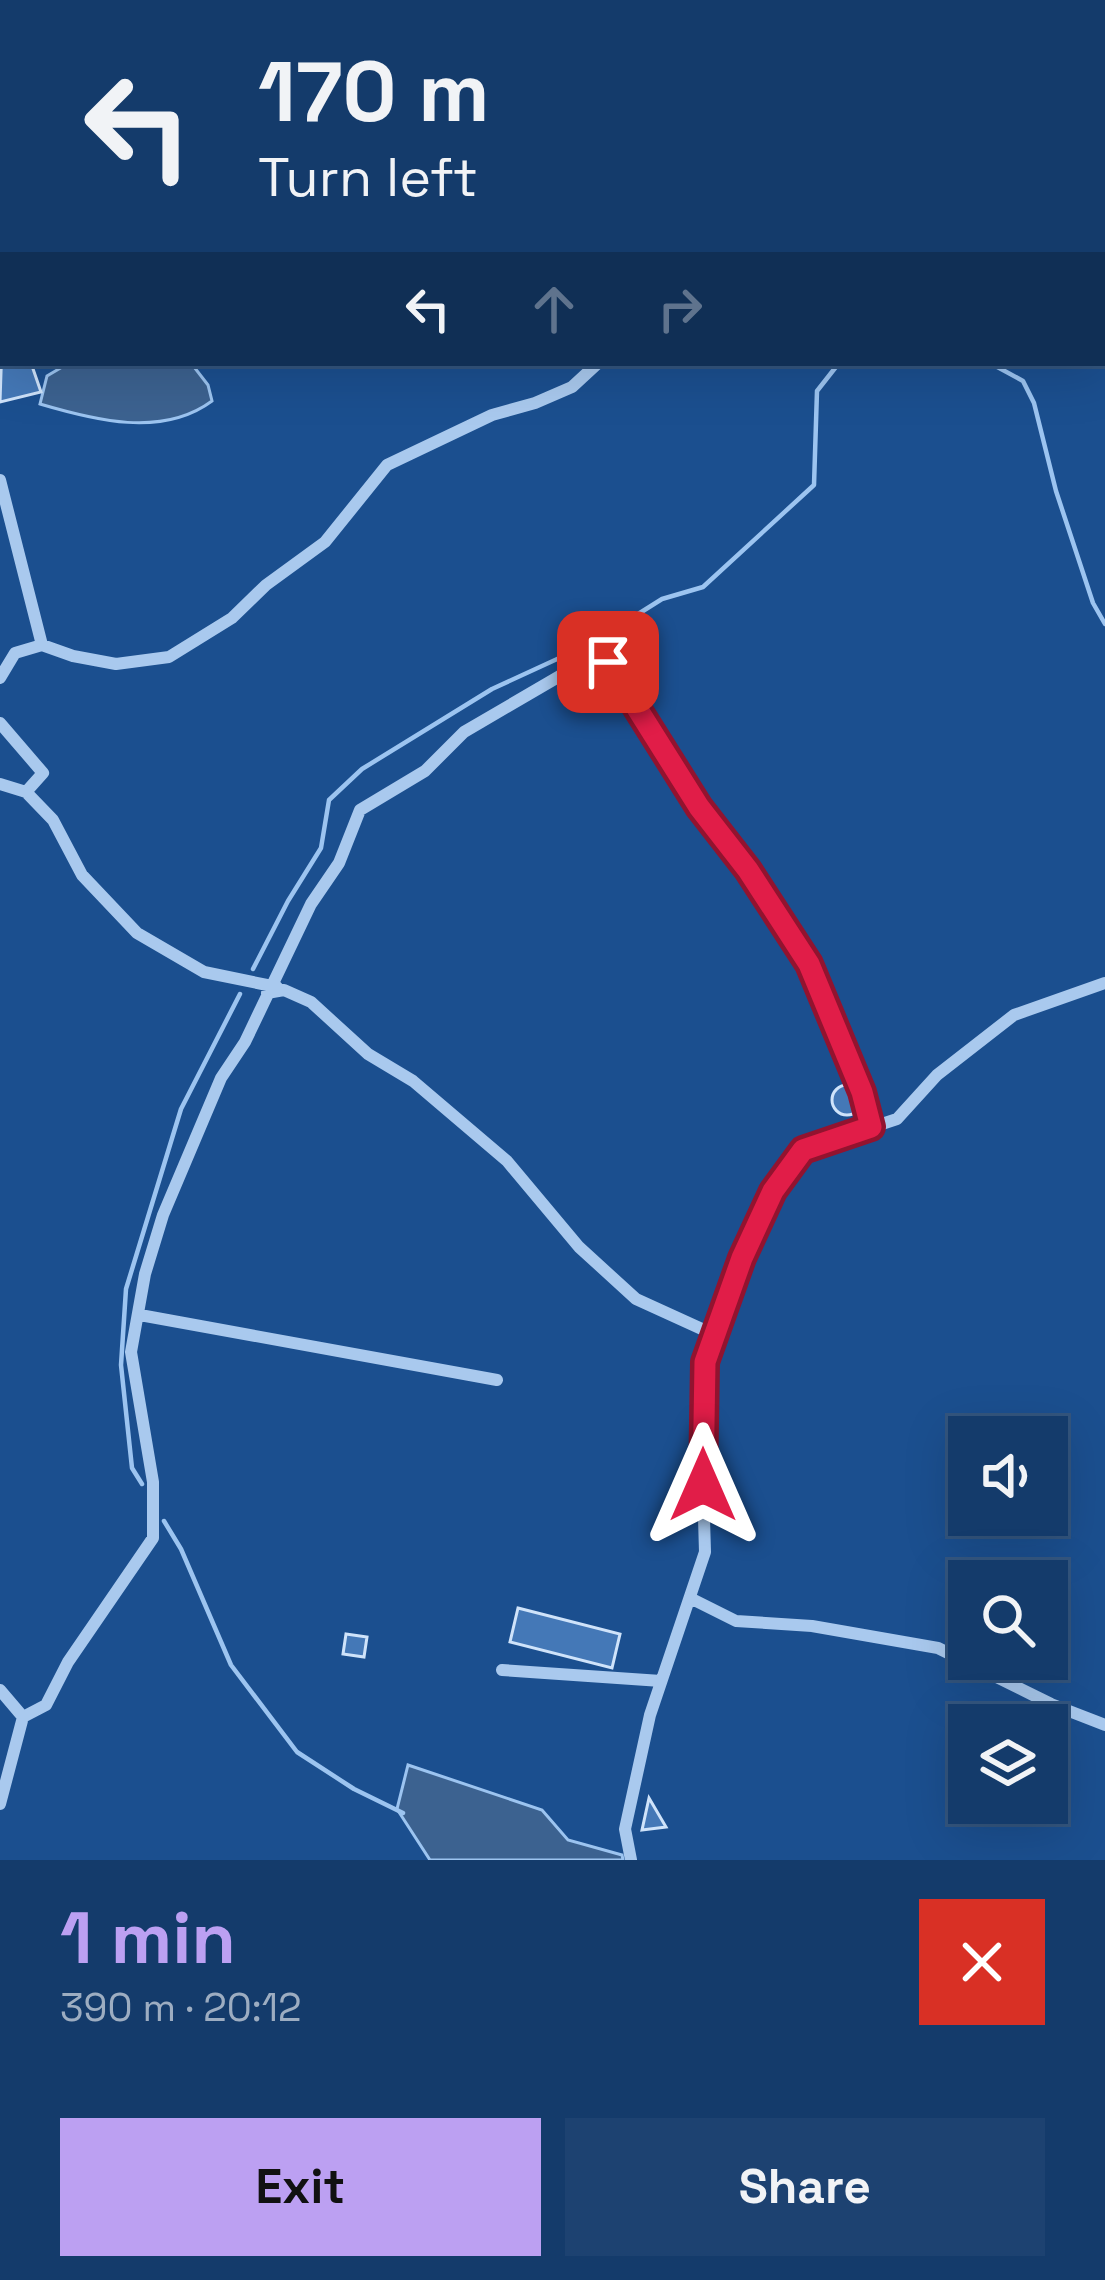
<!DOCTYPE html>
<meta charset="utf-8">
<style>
body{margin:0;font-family:"Space Grotesk",sans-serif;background:#1d4271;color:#f1f3f6;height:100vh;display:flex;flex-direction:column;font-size:45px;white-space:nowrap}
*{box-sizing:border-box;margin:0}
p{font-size:39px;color:#9dadc1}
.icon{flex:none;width:66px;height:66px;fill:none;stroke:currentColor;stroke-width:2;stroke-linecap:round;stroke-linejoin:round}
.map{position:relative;height:1860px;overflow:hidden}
.panel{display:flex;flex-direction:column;background:#143b6b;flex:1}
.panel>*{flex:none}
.top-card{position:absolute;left:0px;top:0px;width:1107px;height:366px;box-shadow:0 12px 48px #0002,0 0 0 3px #33557e;background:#143b6b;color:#f1f3f6;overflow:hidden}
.fabs{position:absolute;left:948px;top:1416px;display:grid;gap:24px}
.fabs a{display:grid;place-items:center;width:120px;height:120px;border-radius:0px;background:#143b6b;box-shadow:0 12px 48px #0002,0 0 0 3px #33557e;font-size:60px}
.pin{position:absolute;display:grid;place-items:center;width:102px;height:102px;color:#fff;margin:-51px;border-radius:24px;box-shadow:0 6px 18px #0006}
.me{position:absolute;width:132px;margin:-66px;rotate:0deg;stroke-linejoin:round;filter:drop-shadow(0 0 9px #0008)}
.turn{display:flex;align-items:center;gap:42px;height:252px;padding:0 60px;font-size:54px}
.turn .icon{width:156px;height:156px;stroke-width:2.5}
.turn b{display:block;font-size:84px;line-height:102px}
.lanes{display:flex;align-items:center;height:114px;padding:0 60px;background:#0003;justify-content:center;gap:60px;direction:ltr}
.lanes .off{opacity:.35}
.round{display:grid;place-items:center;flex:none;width:126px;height:126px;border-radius:0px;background:#1d4271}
.overview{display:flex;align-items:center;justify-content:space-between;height:204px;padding:0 60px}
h1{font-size:72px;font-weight:600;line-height:90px;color:#bca0f2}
.cta{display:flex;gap:24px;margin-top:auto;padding:24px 60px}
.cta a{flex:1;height:138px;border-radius:0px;background:#bca0f2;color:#111;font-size:48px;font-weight:600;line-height:138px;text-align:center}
.cta a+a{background:#1d4271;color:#f1f3f6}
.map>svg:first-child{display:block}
.water{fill:#3c6290;stroke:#9cc4f0;stroke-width:3}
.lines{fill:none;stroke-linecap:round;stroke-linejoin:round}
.stream{stroke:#9cc4f0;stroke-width:4.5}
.building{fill:#4478b7;stroke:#cfe3fa;stroke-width:3}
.minor{stroke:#a9c9ee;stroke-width:12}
.route-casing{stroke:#92132f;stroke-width:30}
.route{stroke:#e11d48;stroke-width:21}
</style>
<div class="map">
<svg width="1105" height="1860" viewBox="0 0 1105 1860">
<rect width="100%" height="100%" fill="#1b4f8f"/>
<!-- water -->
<path class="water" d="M 69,363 L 191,363 L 208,385 L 212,401 C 162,438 94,420 40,404 L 47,376 Z
M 408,1765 L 542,1810 L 568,1840 L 622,1855 L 623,1860 L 430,1860 L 397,1809 Z"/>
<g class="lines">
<!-- stream -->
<path class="stream" d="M 990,363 L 1023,381 L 1034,403 L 1056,491 L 1093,603 L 1105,624
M 253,969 L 288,901 L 321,848 L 329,800 L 362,769 L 492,689 L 592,643 L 662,599 L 703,587 L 814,485 L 817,391 L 839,363
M 142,1484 L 132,1468 L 121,1365 L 126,1289 L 181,1109 L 240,994
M 164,1521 L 181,1549 L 231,1665 L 297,1752 L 354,1789 L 403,1813"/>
</g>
<!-- building -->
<path class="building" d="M 3,314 L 3,363 L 31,363 L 41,392 L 0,402 Z
M832 1100a15 15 0 1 1 30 0a15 15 0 1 1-30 0Z
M 518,1608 L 620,1634 L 612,1668 L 510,1642 Z
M 346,1634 L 367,1637 L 364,1657 L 343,1654 Z
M 649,1798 L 666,1827 L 642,1830 Z"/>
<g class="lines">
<!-- minor -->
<path class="minor" d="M 230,0 L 231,3
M 421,0 L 424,3
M 313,3 L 318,0
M 842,3 L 844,0
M 0,140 L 3,138
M 0,292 L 3,291
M 0,480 L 42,645
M 0,678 L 15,653 L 42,645 L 73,656 L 116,664 L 169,657 L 232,618 L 266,585 L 325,542 L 387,465 L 492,415 L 535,403 L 572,387 L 598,363
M 0,723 L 43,773 L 26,792 L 53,820 L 82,875 L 137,933 L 204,972 L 277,987
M 0,784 L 26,792
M 267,993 L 284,990 L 311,1002 L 368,1054 L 413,1081 L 507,1161 L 579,1247 L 636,1299 L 715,1335
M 140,1315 L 497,1380
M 690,1598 L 736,1621 L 812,1626 L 938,1648 L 1051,1704 L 1105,1725
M 502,1670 L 661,1681
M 0,1690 L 23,1717
M 0,1804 L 23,1717 L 46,1705 L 68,1662 L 153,1538 L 153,1482 L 131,1352 L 145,1274 L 163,1215 L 221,1078 L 245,1042 L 311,904 L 339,863 L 360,810 L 425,771 L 464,732 L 589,659 L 607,661 L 699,807 L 748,870 L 809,964 L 862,1092 L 871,1127
M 631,1860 L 625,1829 L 650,1715 L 705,1552 L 702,1451 L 705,1362 L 742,1258 L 773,1191 L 803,1150 L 897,1119 L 937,1075 L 1014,1015 L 1105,983"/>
</g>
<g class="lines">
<!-- route casing -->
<g class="route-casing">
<path id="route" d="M 608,662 L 699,807 L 748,870 L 809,964 L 862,1092 L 871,1127 L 803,1150 L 773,1191 L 742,1258 L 705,1362 L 703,1485"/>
</g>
<!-- route -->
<use href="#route" class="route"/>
</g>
</svg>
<div class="fabs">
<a><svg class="icon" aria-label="sound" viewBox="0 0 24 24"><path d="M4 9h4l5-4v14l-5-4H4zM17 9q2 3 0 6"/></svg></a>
<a><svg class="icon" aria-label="search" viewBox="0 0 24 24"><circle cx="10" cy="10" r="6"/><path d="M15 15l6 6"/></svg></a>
<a><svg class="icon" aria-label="layers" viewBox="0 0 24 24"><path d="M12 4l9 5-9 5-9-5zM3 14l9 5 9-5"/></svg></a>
</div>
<div class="pin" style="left:608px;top:662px;background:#d93025"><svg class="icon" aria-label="arrive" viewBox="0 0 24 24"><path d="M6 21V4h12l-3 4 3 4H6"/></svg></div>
<svg class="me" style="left:703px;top:1485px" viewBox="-20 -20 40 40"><path d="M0-17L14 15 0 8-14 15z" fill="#e11d48" stroke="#fff" stroke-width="4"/></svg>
<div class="top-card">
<div class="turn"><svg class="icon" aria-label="left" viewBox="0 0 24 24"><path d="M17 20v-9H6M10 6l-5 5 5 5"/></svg><div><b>170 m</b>Turn left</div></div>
<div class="lanes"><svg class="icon" aria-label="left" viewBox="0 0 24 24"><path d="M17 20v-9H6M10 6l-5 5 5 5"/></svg><svg class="icon off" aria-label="ahead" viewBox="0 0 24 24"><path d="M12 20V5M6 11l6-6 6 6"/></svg><svg class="icon off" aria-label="right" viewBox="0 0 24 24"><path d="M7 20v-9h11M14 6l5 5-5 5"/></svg></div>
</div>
</div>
<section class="panel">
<div class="overview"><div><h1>1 min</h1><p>390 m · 20:12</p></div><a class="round" style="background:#d93025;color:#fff"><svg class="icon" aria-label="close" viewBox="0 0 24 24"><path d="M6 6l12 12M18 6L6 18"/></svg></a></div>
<div class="cta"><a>Exit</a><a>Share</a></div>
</section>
